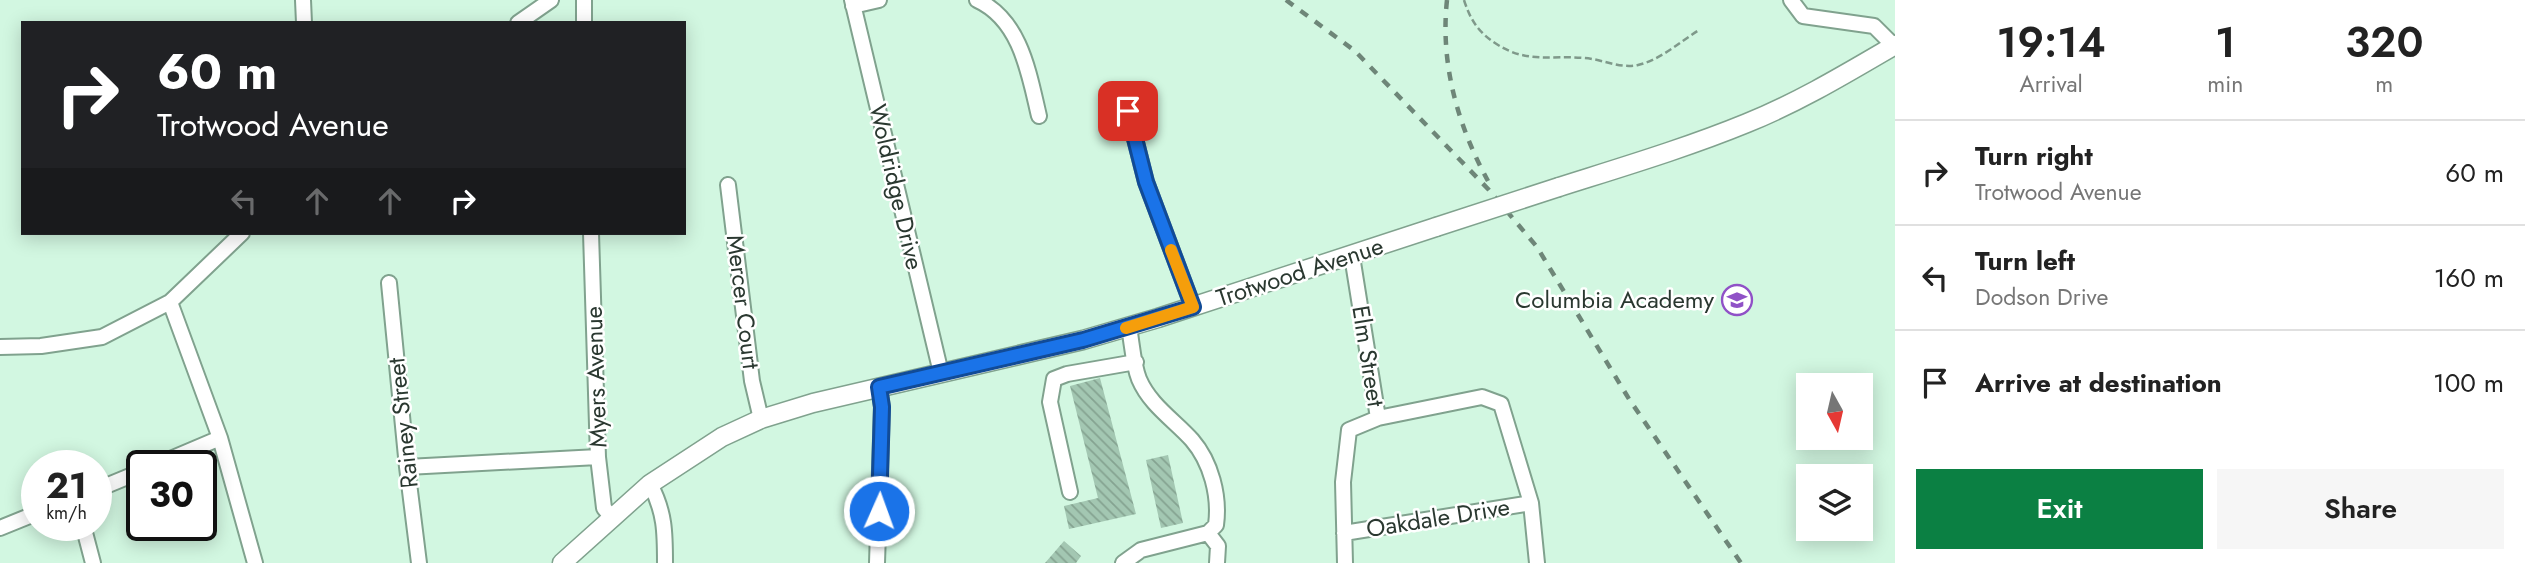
<!DOCTYPE html>
<style>
body{margin:0;font-family:Jost,sans-serif;background:#f6f6f6;color:#222;height:100vh;display:flex;flex-direction:column;font-size:26px;white-space:nowrap}
*{box-sizing:border-box;margin:0}
p{font-size:23px;color:#767676}
.icon{flex:none;width:38px;height:38px;fill:none;stroke:currentColor;stroke-width:2;stroke-linecap:round;stroke-linejoin:round}
.map{position:relative;flex:1;overflow:hidden}
.sheet{display:flex;flex-direction:column;background:#fff;width:630px}
.sheet>*{flex:none}
.guide{position:absolute;left:21px;top:21px;width:665px;height:214px;border-radius:0px;box-shadow:0 4px 18px #0003;background:#202124;color:#fff;overflow:hidden}
.needle{width:46px;rotate:172deg}
.tools{position:absolute;left:1796px;top:373px;display:grid;gap:14px}
.tools a{display:grid;place-items:center;width:77px;height:77px;border-radius:0px;background:#fff;box-shadow:0 4px 18px #0003;font-size:35px}
.speed{position:absolute;left:21px;top:450px;display:flex;gap:14px;font-size:35px;font-weight:700;text-align:center}
.speed>*{display:grid;place-content:center;width:91px;height:91px;border-radius:50%;background:#fff;box-shadow:0 4px 18px #0003;line-height:1}
.speed small{font-size:18px;font-weight:400}
.speed .limit{border:4px solid #111;border-radius:10px;background:#fff;color:#111}
.pin{position:absolute;display:grid;place-items:center;width:60px;height:60px;color:#fff;margin:-30px;border-radius:14px;box-shadow:0 4px 10px #0006}
.me{position:absolute;width:77px;margin:-38px;rotate:2deg;stroke-linejoin:round;filter:drop-shadow(0 0 5px #0008)}
.turn{display:flex;align-items:center;gap:24px;height:147px;padding:0 21px;font-size:32px}
.turn .icon{width:91px;height:91px;stroke-width:2.5}
.turn b{display:block;font-size:49px;line-height:60px}
.lanes{display:flex;align-items:center;height:66px;padding:0 21px;background:#0003;justify-content:center;gap:35px;direction:ltr}
.lanes .off{opacity:.35}
.eta{display:flex;justify-content:space-evenly;align-items:center;height:119px;text-align:center}
.eta b{font-size:42px;font-weight:600;line-height:49px}
.button{display:flex;gap:14px;margin-top:auto;padding:14px 21px}
.button a{flex:1;height:80px;border-radius:0px;background:#0b8043;color:#fff;font-size:28px;font-weight:600;line-height:80px;text-align:center}
.button a+a{background:#f6f6f6;color:#222}
ul{padding:0;list-style:none}
li{display:flex;align-items:center;gap:21px;height:105px;padding:0 21px;border-top:2px solid #e0e0e0}
li div{flex:1}
li b{display:block;font-size:26px}
li em{font-style:normal}
main{display:flex;flex:1;min-height:0}
.map>svg:first-child{display:block}
.building{fill:url(#building-back-hatch)}
.lines{fill:none;stroke-linecap:round;stroke-linejoin:round}
.minor-casing{stroke:#80a28e;stroke-width:18}
.major-casing{stroke:#80a28e;stroke-width:21}
.path{stroke:#7f998a;stroke-width:2.5;stroke-dasharray:7 3.5;stroke-linecap:butt}
.minor{stroke:#fff;stroke-width:14}
.major{stroke:#fff;stroke-width:18}
.rail{stroke:#6e8678;stroke-width:4.5;stroke-dasharray:9 9;stroke-linecap:butt}
.major-bridge-casing{stroke:#80a28e;stroke-width:21;stroke-linecap:butt}
.major-bridge{stroke:#fff;stroke-width:18}
.route-casing{stroke:#114b97;stroke-width:18}
.route{stroke:#1a73e8;stroke-width:12}
.slow{stroke:#f59e0b;stroke-width:12}
.labels{text-anchor:middle;stroke-width:5;stroke-linejoin:round;paint-order:stroke}
.street-label{font-size:24px;fill:#2a3830;stroke:#fff}
.poi-label{font-size:24px;fill:#2a3830;stroke:#fff;text-anchor:end}
</style>
<main>
<div class="map">
<svg width="1895" height="563" viewBox="0 0 1895 563">
<defs>
<pattern id="building-back-hatch" width="6" height="6" patternUnits="userSpaceOnUse" patternTransform="scale(1.75)"><rect width="6" height="6" fill="#a3c7b2"/><path d="M-1 5l2 2M0 0l6 6M5-1l2 2" fill="none" stroke="#85a391"/></pattern>
</defs>
<rect width="100%" height="100%" fill="#d2f7e1"/>
<!-- building -->
<path class="building" d="M 1100,378 L 1136,514 L 1069,529 L 1064,506 L 1098,498 L 1070,386 Z
M 1168,455 L 1183,523 L 1161,528 L 1146,460 Z
M 1064,541 L 1081,556 L 1076,563 L 1045,563 Z"/>
<g class="lines">
<!-- minor casing -->
<g class="minor-casing">
<path id="minor" d="M 303,0 L 304,23
M 584,0 L 584,23
M 852,0 L 941,373
M 977,0 C 1021,20 1029,74 1039,116
M 1791,0 L 1803,16 L 1874,26 L 1894,46
M 853,6 L 879,0
M 518,23 L 551,0
M 1128,111 L 1146,182 L 1193,307
M 728,185 L 752,381 L 761,419
M 591,233 L 598,457 L 604,508 L 613,519
M 389,283 L 407,467 L 419,563
M 170,302 L 220,438 L 255,563
M 0,347 L 41,346 L 102,337 L 170,302 L 242,233
M 1378,418 L 1482,397 L 1501,404 L 1531,503 L 1537,563
M 154,466 L 220,438
M 407,467 L 598,457
M 650,484 C 665,512 665,533 665,563
M 96,490 L 142,471
M 1070,492 L 1050,402 L 1054,379 L 1067,374 L 1136,362
M 83,525 L 93,563
M 0,528 L 37,513
M 1208,533 L 1218,546 L 1217,563
M 1344,533 L 1531,503
M 877,563 L 882,407 L 879,387
M 1123,563 L 1141,550 L 1208,533 L 1216,525 C 1220,496 1211,462 1192,440 C 1174,420 1150,405 1139,379 C 1133,364 1132,343 1129,327
M 1345,563 L 1343,482 L 1349,430 L 1378,418 L 1352,256"/>
</g>
<!-- major casing -->
<g class="major-casing">
<path id="major" d="M 1559,187 C 1622,167 1686,148 1747,123 C 1799,102 1847,73 1895,45
M 562,563 L 650,484 L 722,437 L 761,419 L 813,403 L 1083,340 L 1158,318 L 1436,227"/>
</g>
<!-- path -->
<path class="path" d="M 1464,0 C 1470,19 1478,32 1495,43 C 1526,64 1550,55 1584,58 C 1602,59 1620,69 1638,65 C 1660,60 1680,42 1699,30"/>
<!-- minor -->
<use href="#minor" class="minor"/>
<!-- major -->
<use href="#major" class="major"/>
<!-- rail -->
<path class="rail" d="M 1286,0 L 1355,51 L 1489,190 L 1537,247 L 1629,399 L 1741,563
M 1447,0 C 1440,64 1458,126 1488,181"/>
<!-- major-bridge casing -->
<g class="major-bridge-casing">
<path id="major-bridge" d="M 1436,227 L 1559,187"/>
</g>
<!-- major-bridge -->
<use href="#major-bridge" class="major-bridge"/>
</g>
<g class="lines">
<!-- route casing -->
<g class="route-casing">
<path id="route" d="M 879,511 L 882,407 L 879,387 L 1083,340 L 1193,307 L 1146,182 L 1128,111"/>
</g>
<!-- route -->
<use href="#route" class="route"/>
<!-- slow -->
<path class="slow" d="M 1126,328 L 1193,307 L 1171,250"/>
</g>
<!-- icons -->
<defs>
<g id="school-ring" transform="scale(1.575)"><circle r="9.5" fill="#fff" stroke="#9051c7" stroke-width="1.5"/><path d="M0-5L7-2L0 1L-7-2ZM-4 1L0 2.5L4 1V4Q0 6-4 4Z" fill="#9051c7"/></g>
</defs>
<g fill-rule="evenodd">
<use href="#school-ring" x="1737" y="300"/>
</g>
<g class="labels">
<!-- street labels -->
<g class="street-label">
<text transform="translate(896 187) rotate(77)" y="8">Woldridge Drive</text>
<text transform="translate(1300 272) rotate(-18)" y="8">Trotwood Avenue</text>
<text transform="translate(743 302) rotate(83)" y="8">Mercer Court</text>
<text transform="translate(1368 356) rotate(81)" y="8">Elm Street</text>
<text transform="translate(596 377) rotate(-92)" y="8">Myers Avenue</text>
<text transform="translate(403 423) rotate(-96)" y="8">Rainey Street</text>
<text transform="translate(1438 518) rotate(-9)" y="8">Oakdale Drive</text>
</g>
<!-- poi labels -->
<g class="poi-label">
<text x="1714" y="308">Columbia Academy</text>
</g>
</g>
</svg>
<div class="tools">
<a><svg class="needle" viewBox="-14 -14 28 28"><path d="M0-13l5 13h-10z" fill="#e53935"/><path d="M0 13l5-13h-10z" fill="#767676"/></svg></a>
<a><svg class="icon" aria-label="layers" viewBox="0 0 24 24"><path d="M12 4l9 5-9 5-9-5zM3 14l9 5 9-5"/></svg></a>
</div>
<div class="speed"><div>21<small>km/h</small></div><div class="limit">30</div></div>
<div class="pin" style="left:1128px;top:111px;background:#d93025"><svg class="icon" aria-label="arrive" viewBox="0 0 24 24"><path d="M6 21V4h12l-3 4 3 4H6"/></svg></div>
<svg class="me" style="left:879px;top:511px" viewBox="-20 -20 40 40"><circle r="17" fill="#1a73e8" stroke="#fff" stroke-width="3"/><path d="M0-11L8 9 0 5-8 9z" fill="#fff"/></svg>
<div class="guide">
<div class="turn"><svg class="icon" aria-label="right" viewBox="0 0 24 24"><path d="M7 20v-9h11M14 6l5 5-5 5"/></svg><div><b>60 m</b>Trotwood Avenue</div></div>
<div class="lanes"><svg class="icon off" aria-label="left" viewBox="0 0 24 24"><path d="M17 20v-9H6M10 6l-5 5 5 5"/></svg><svg class="icon off" aria-label="ahead" viewBox="0 0 24 24"><path d="M12 20V5M6 11l6-6 6 6"/></svg><svg class="icon off" aria-label="ahead" viewBox="0 0 24 24"><path d="M12 20V5M6 11l6-6 6 6"/></svg><svg class="icon" aria-label="right" viewBox="0 0 24 24"><path d="M7 20v-9h11M14 6l5 5-5 5"/></svg></div>
</div>
</div>
<section class="sheet">
<div class="eta">
<div><b>19:14</b><p>Arrival</p></div>
<div><b>1</b><p>min</p></div>
<div><b>320</b><p>m</p></div>
</div>
<ul>
<li><svg class="icon" aria-label="right" viewBox="0 0 24 24"><path d="M7 20v-9h11M14 6l5 5-5 5"/></svg><div><b>Turn right</b><p>Trotwood Avenue</p></div><em>60 m</em></li>
<li><svg class="icon" aria-label="left" viewBox="0 0 24 24"><path d="M17 20v-9H6M10 6l-5 5 5 5"/></svg><div><b>Turn left</b><p>Dodson Drive</p></div><em>160 m</em></li>
<li><svg class="icon" aria-label="arrive" viewBox="0 0 24 24"><path d="M6 21V4h12l-3 4 3 4H6"/></svg><div><b>Arrive at destination</b></div><em>100 m</em></li>
</ul>
<div class="button"><a>Exit</a><a>Share</a></div>
</section>
</main>
